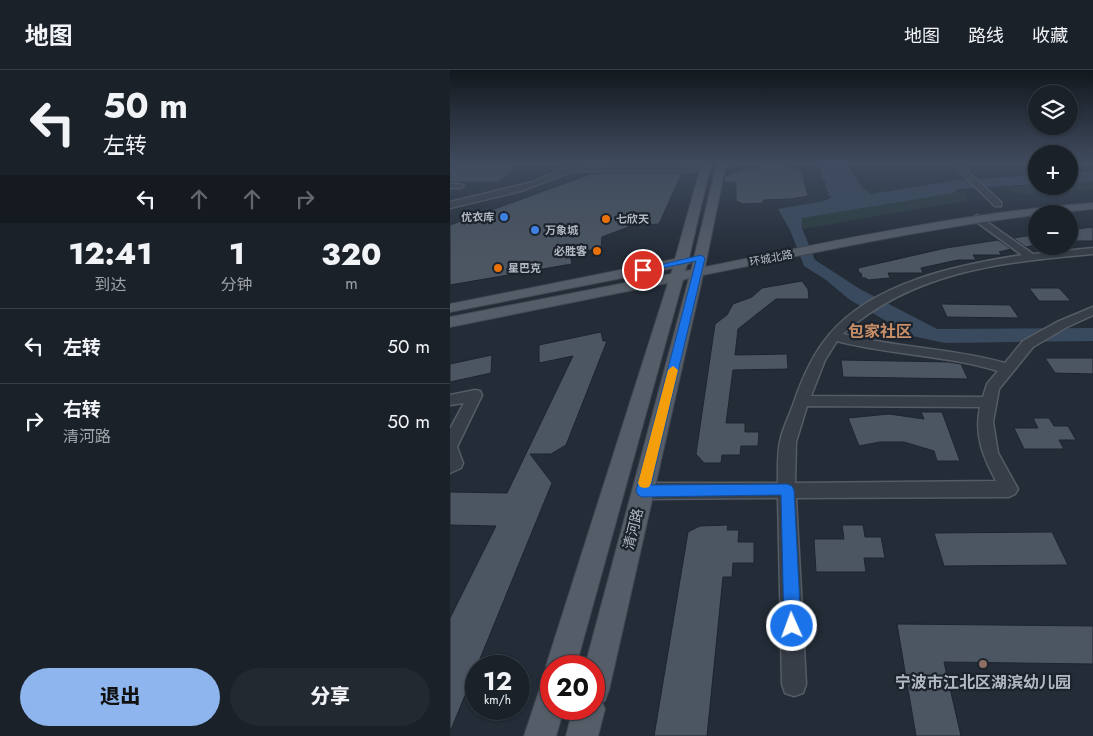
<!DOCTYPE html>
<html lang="zh">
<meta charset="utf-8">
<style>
body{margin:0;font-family:Jost,"Noto Sans SC",sans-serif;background:#232931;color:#f1f3f6;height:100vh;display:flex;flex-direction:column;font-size:19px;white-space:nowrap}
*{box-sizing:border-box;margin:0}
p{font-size:16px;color:#9fa3a8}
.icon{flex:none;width:28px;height:28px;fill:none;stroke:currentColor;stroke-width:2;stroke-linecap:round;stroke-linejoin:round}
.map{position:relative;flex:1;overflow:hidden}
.sheet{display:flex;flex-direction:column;background:#1a2129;width:450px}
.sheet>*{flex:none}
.hud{background:#1a2129;color:#f1f3f6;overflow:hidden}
.controls{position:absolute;left:578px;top:15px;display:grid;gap:10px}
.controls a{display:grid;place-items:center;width:50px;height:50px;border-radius:50%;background:#1a2129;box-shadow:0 1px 4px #0004,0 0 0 1px #383e46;font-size:25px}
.speed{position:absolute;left:15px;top:585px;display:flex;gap:10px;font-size:25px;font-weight:700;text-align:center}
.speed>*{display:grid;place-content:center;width:65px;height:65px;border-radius:50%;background:#1a2129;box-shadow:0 1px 4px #0004,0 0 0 1px #383e46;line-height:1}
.speed small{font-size:12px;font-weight:400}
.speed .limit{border:8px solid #d22;background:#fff;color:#111}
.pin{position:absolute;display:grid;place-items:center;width:42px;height:42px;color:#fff;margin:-21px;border:2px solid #fff;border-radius:50%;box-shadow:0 1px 5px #0007}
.me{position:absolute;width:55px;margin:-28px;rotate:358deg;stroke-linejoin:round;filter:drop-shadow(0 0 4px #0008)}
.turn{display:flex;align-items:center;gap:18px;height:105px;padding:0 20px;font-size:22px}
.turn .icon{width:65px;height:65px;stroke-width:2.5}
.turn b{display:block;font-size:35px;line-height:42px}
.lanes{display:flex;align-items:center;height:48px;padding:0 20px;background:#0003;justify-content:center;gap:25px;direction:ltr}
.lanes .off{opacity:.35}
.eta{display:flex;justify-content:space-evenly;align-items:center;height:85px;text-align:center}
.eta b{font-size:30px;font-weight:800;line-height:35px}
.button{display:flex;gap:10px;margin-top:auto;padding:10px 20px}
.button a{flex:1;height:58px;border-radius:30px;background:#8eb5ed;color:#111;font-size:20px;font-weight:800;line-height:58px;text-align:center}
.button a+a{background:#232931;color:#f1f3f6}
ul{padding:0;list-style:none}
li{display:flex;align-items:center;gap:15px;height:75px;padding:0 20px;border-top:1px solid #383e46}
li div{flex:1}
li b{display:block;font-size:19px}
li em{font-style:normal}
header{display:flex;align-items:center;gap:30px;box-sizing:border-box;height:70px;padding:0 25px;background:#1a2129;border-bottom:1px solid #383e46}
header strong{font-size:24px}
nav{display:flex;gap:28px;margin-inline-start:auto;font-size:18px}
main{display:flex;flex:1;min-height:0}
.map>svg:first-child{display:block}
.green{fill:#283a3a}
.water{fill:#3a4a5e}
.building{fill:#4c5662;stroke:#1e252e}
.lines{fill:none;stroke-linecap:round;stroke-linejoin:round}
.minor-casing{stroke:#555c65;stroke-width:3}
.major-casing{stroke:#404751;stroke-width:2}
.minor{fill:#373e48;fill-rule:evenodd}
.major{fill:#555d68;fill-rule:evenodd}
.route{fill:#1a73e8;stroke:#114b97}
.slow{fill:#f59e0b}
.shop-dot{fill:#3f7fe0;stroke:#1c232c;stroke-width:2}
.food-dot{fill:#e8710a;stroke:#1c232c;stroke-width:2}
.education-dot{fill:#8d6e63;stroke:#1c232c;stroke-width:2}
.labels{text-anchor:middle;stroke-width:4.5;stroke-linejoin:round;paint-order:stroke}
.far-poi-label{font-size:11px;font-weight:bold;fill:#b2b9c4;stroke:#1c232c;text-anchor:start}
.far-street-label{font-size:11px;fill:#b2b9c4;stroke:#1c232c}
.street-label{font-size:14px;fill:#b2b9c4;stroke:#1c232c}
.quarter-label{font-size:16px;font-weight:bold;fill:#c88f68;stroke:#1c232c}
.near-poi-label{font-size:16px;font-weight:bold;fill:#b2b9c4;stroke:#1c232c}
</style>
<header>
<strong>地图</strong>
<nav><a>地图</a><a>路线</a><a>收藏</a></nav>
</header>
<main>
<section class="sheet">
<div class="hud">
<div class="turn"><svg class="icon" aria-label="left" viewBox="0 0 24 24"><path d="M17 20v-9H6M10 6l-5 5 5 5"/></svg><div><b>50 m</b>左转</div></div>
<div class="lanes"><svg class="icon" aria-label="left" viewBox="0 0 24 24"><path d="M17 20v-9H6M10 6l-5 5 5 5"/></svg><svg class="icon off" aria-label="ahead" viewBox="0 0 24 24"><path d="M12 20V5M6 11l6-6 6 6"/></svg><svg class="icon off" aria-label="ahead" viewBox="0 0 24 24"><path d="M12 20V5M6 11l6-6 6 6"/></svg><svg class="icon off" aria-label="right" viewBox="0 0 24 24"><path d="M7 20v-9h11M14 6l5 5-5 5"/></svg></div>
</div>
<div class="eta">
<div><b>12:41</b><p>到达</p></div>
<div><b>1</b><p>分钟</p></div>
<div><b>320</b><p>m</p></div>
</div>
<ul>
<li><svg class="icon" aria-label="left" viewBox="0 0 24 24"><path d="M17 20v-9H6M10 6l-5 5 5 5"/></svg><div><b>左转</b></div><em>50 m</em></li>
<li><svg class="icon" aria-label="right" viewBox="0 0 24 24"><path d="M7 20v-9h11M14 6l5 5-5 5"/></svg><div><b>右转</b><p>清河路</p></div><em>50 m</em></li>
</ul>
<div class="button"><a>退出</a><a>分享</a></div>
</section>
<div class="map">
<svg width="643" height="666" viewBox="0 0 643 666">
<rect width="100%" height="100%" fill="#232c37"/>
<!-- green -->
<path class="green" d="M 643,112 L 643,120 L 574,124 L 565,123 L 552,117 L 586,115 L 586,116 L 619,116 L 619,113 Z
M 514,121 L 518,127 L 516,131 L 353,159 L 352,148 Z"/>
<!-- water -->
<path class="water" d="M 368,93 L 397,93 L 411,116 L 421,124 L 508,110 L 586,105 L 586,114 L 509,119 L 504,123 L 352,148 L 352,158 L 365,190 L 410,219 L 487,259 L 643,258 L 643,271 L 495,273 L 462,266 L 400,230 L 376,210 L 354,196 L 340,160 L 328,139 L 374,131 L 382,127 L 377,125 L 379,123 L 376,118 L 375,111 L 371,109 L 372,103 Z
M 643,101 L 643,112 L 619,113 L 619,103 Z"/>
<!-- building -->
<path class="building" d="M 0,93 L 71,93 L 49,112 L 0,112 Z
M 157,93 L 236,93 L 235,95 L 156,95 Z
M 311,94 L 336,94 L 337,98 L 351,98 L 358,126 L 341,129 L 313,130 L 313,133 L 293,134 L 286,131 L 286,112 L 274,112 L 275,106 L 293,99 L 308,99 L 308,97 Z
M 151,103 L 232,103 L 209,154 L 181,156 L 152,167 L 151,178 L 120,184 L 122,194 L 0,215 L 0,155 L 141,104 Z
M 643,157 L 643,171 L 619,171 L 619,160 Z
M 584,165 L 586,175 L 576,177 L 563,168 Z
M 548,170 L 561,179 L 549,182 L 552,185 L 523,185 L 526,190 L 508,190 L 471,198 L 473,203 L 438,203 L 440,208 L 418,210 L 416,208 L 412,208 L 411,203 L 409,203 L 408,198 L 496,178 Z
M 352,211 L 358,219 L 359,229 L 326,229 L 288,259 L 285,285 L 337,284 L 338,299 L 283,300 L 276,353 L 295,353 L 295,362 L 309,362 L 308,376 L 291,376 L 290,385 L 272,385 L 271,393 L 254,393 L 246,384 L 265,254 L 277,245 L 283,234 L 302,227 L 312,218 Z
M 579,218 L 609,218 L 621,231 L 589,231 Z
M 491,234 L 560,235 L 569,248 L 497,247 Z
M 151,262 L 153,271 L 157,271 L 116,375 L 101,384 L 80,384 L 102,413 L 0,662 L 0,548 L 46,456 L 0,455 L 0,422 L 57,423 L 123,286 L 89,293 L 89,275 Z
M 42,285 L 41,303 L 0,312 L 0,294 Z
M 595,288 L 643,288 L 643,304 L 605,303 Z
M 391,290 L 499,292 L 511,294 L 518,309 L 393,307 Z
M 471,342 L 492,342 L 510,391 L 487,391 L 484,381 L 454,372 L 430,372 L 409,376 L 398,348 L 439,344 L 474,349 Z
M 583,348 L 599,348 L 604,356 L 618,356 L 626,370 L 609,370 L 614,379 L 574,379 L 564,358 L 588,358 Z
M 278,455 L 277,460 L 289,460 L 288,472 L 304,472 L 304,493 L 283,493 L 282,507 L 273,507 L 257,666 L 204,666 L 238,462 L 250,456 Z
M 392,455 L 413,455 L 415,467 L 431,467 L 435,488 L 414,488 L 416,502 L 366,502 L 364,469 L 394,469 Z
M 602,462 L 618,495 L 494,496 L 484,463 Z
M 447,554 L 643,556 L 643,594 L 494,592 L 511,666 L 466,666 Z"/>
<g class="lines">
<!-- minor casing -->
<g class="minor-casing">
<path id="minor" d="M 126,93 L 135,93 L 130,97 L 256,97 L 260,99 L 256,101 L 123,101 L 71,121 L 0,138 L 0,132 L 83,112 Z
M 269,93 L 310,93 L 307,95 L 272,96 Z
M 501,93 L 508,93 L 551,132 L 551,136 L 545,136 Z
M 0,114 L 10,114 L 14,116 L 10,118 L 0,118 Z
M 527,145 L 583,184 L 643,178 L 643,184 C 553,192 463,201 393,264 C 447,278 502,278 555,293 L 573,271 L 607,252 L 643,237 L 643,245 L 615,258 L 583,277 L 549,319 L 543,352 L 548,383 L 568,419 L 565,424 L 559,427 L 346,428 L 356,614 L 353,623 L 344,626 L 335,623 L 332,614 L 328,428 L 192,429 L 186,426 L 183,421 L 186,416 L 192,413 L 328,413 C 328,398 327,382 331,367 C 334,356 339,346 343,335 C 351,311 362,285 379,265 C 423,212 508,195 572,185 L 524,150 L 523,148 ZM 387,271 C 440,285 496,285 548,301 L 537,314 L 533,327 L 361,326 L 375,290 ZM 357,336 L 530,337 C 524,366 533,386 546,411 L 345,413 L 346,372 Z
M 25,320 L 30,321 L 32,325 L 7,377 L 13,393 L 11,398 L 0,403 L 0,359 L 14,333 L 0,335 L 0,325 Z"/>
</g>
<!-- major casing -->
<g class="major-casing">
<path id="major" d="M 252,93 L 261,93 L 239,188 L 243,191 L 237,195 L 235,201 L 241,200 L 267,93 L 276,93 L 255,197 C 384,171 512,143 643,133 L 643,139 C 512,150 383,179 253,205 L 159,620 L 155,631 L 152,632 L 155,639 L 148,666 L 116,666 L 123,639 L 144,639 L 144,596 L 135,596 L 239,208 L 233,210 L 126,596 L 101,596 L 101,607 L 96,596 L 218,213 L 0,257 L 0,247 L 221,204 L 223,198 L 0,242 L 0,234 L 225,189 Z
M 101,614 L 101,639 L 114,639 L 106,666 L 74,666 L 90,618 Z"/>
</g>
<!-- minor -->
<use href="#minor" class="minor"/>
<!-- major -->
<use href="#major" class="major"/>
</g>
<!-- sky -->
<linearGradient id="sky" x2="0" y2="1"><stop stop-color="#13181e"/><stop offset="0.5" stop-color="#3f4b5e"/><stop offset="1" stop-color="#3f4b5e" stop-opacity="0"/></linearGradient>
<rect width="643" height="186" fill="url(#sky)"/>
<!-- route -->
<path class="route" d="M 251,185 L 255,188 L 201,415 L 337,414 L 342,416 L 344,420 L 351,556 L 348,562 L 342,564 L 336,562 L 334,556 L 331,425 L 192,427 L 188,425 L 186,421 L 246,191 L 193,202 L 189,200 Z"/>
<!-- slow -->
<path class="slow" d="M 223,296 L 228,300 L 201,413 L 199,417 L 195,418 L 190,417 L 188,413 L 218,300 Z"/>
<!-- markers -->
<g class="shop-dot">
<circle cx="54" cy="147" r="5"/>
<circle cx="85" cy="160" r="5"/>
</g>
<g class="food-dot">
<circle cx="156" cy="149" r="5"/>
<circle cx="147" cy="181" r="5"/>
<circle cx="48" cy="198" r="5"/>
</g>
<circle class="education-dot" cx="533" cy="594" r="5"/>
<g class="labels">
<!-- far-poi labels -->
<g class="far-poi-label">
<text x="44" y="151" text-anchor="end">优衣库</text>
<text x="166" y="153">七欣天</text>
<text x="95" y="164">万象城</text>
<text x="137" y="185" text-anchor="end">必胜客</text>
<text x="58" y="202">星巴克</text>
</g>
<!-- far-street labels -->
<g class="far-street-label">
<text transform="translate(321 188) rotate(-11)" y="4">环城北路</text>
</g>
<!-- street labels -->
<g class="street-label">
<text transform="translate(183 459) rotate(-76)" y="5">清河路</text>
</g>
<!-- quarter labels -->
<g class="quarter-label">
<text x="430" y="267">包家社区</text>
</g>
<!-- near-poi labels -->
<g class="near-poi-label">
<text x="533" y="618">宁波市江北区湖滨幼儿园</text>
</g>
</g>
</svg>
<div class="controls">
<a><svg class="icon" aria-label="layers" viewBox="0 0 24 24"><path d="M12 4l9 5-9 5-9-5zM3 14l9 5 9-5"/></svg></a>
<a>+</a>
<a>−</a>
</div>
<div class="speed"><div>12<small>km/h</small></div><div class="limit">20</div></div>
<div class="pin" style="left:193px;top:200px;background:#d93025"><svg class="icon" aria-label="arrive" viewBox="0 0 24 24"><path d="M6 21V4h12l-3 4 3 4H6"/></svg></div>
<svg class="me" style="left:342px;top:556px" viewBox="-20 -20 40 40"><circle r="17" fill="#1a73e8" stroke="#fff" stroke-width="3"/><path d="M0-11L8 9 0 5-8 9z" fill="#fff"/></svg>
</div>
</main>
